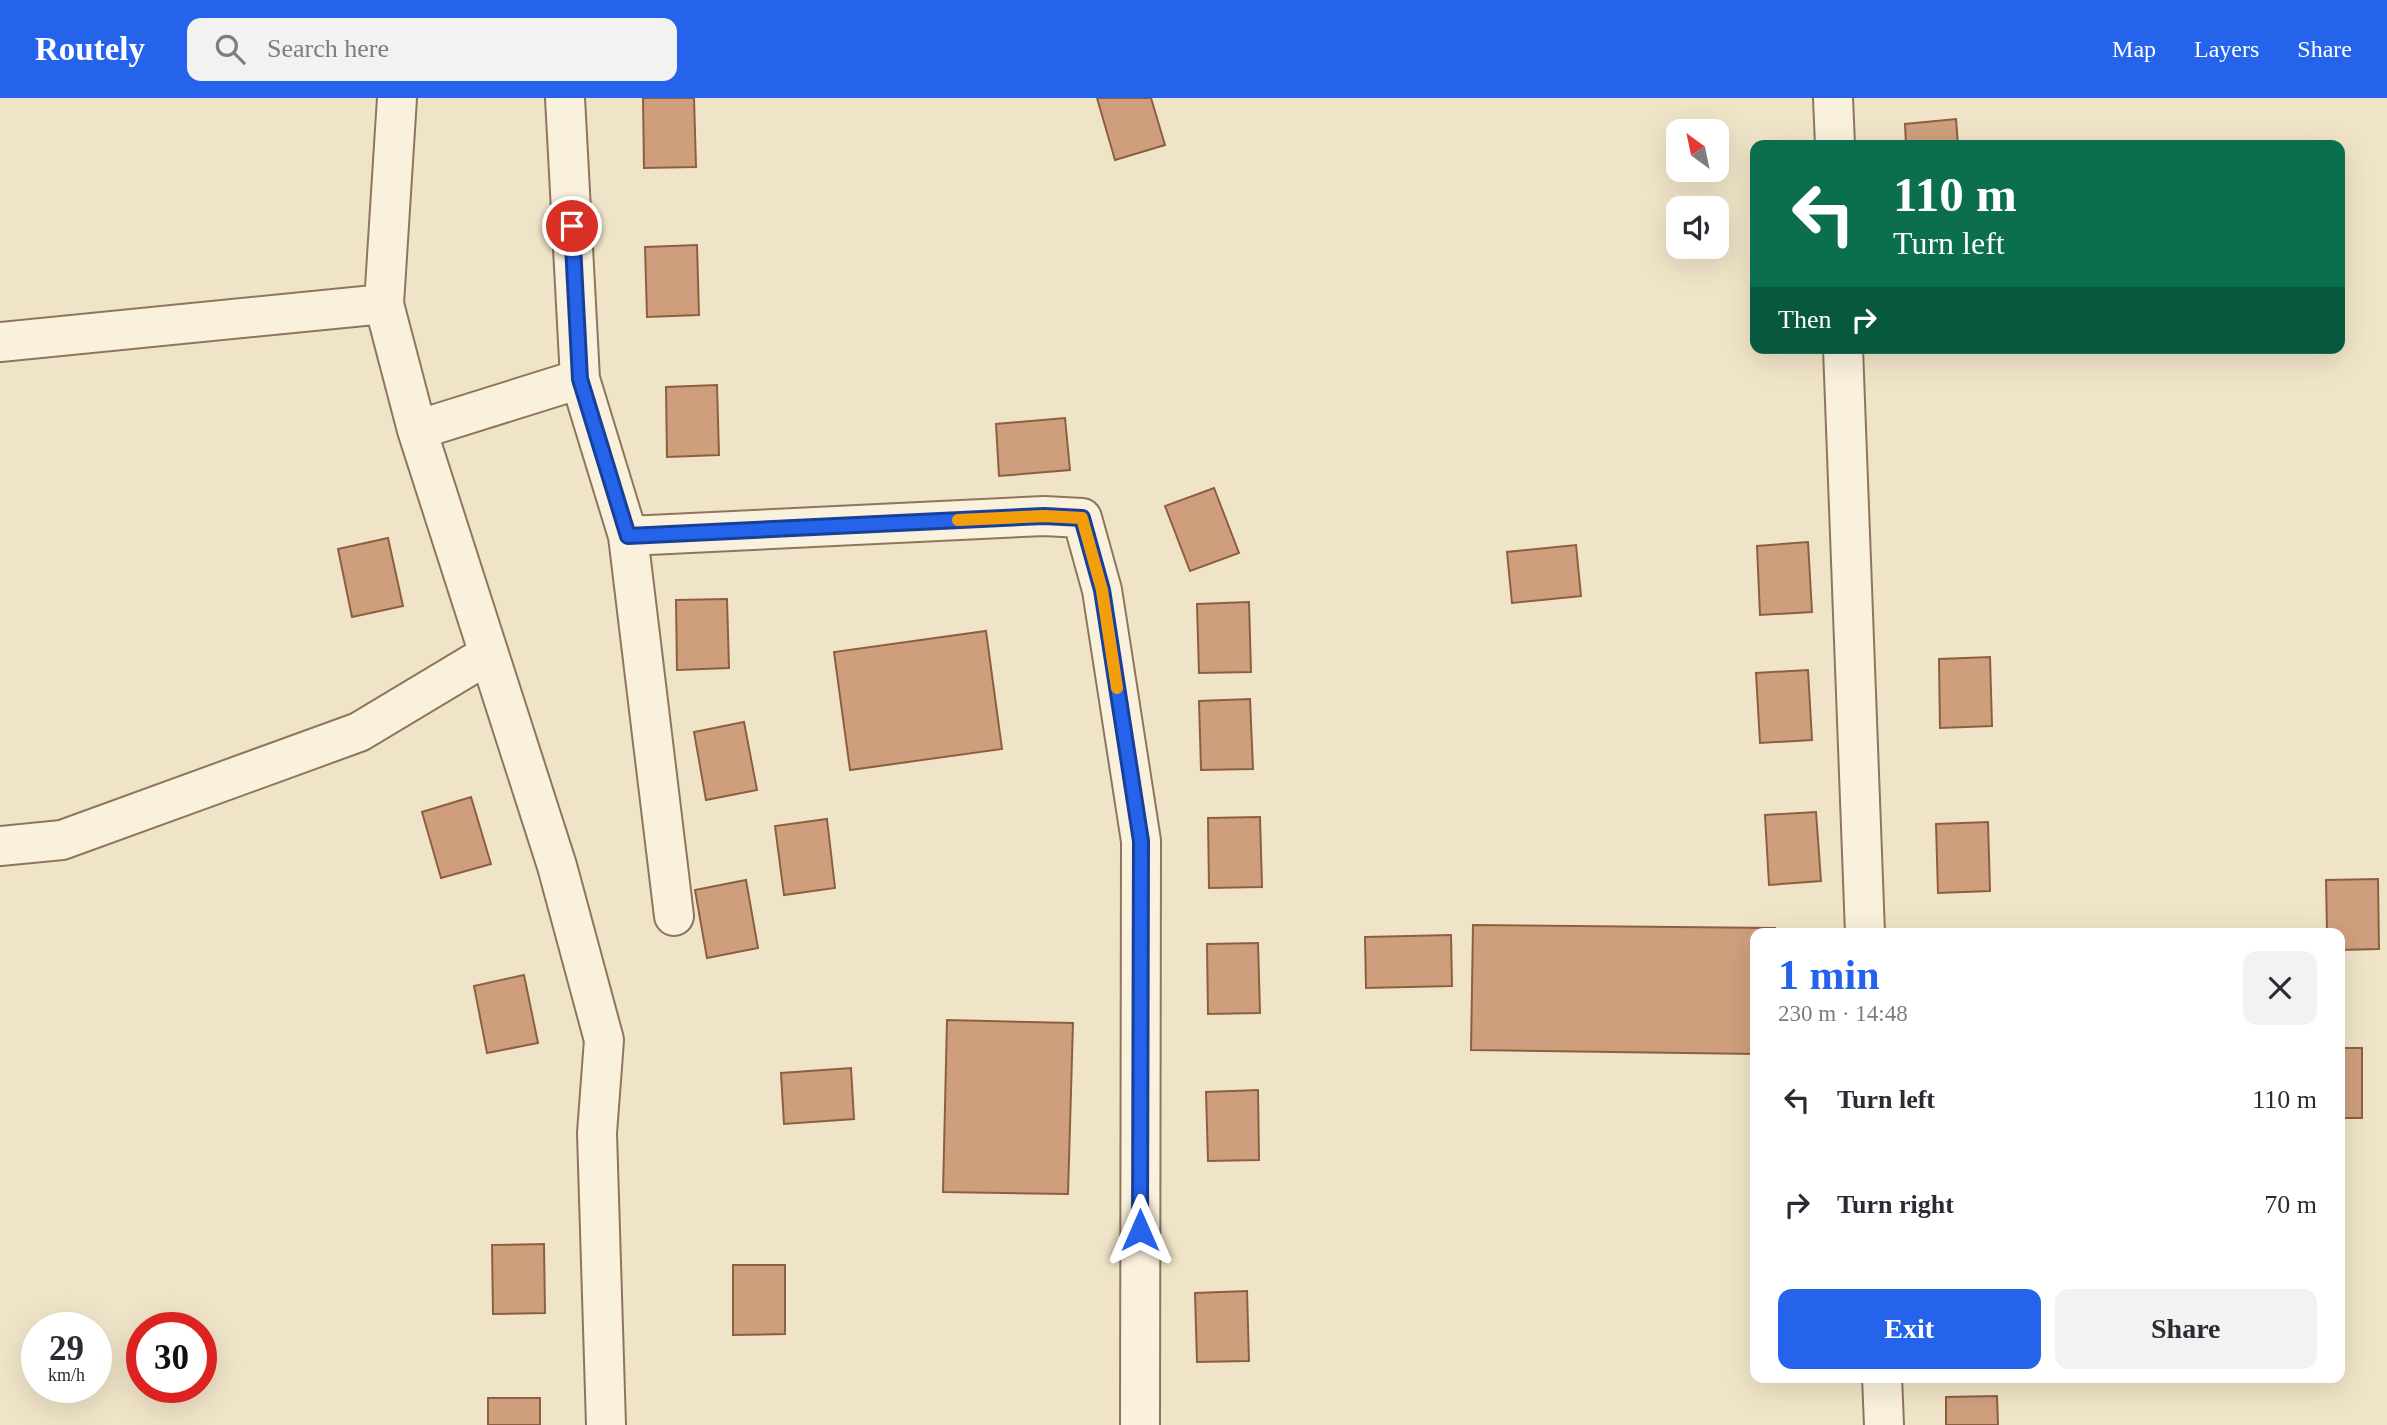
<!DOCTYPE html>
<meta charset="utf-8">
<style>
body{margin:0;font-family:"Times New Roman",serif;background:#f2f2f3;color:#2b2b33;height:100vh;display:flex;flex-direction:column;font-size:26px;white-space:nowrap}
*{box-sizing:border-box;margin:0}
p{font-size:23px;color:#7c7c81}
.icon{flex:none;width:38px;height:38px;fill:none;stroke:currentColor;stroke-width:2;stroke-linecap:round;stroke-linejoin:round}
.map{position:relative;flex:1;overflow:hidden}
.drawer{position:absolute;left:1750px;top:830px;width:595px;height:455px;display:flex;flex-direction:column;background:#fff;border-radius:14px;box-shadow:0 7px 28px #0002}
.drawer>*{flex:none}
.hud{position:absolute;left:1750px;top:42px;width:595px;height:214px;border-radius:14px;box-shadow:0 7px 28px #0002;background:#0b6e4f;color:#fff;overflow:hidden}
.needle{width:46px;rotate:327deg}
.buttons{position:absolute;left:1666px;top:21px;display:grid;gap:14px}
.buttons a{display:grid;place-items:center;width:63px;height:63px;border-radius:14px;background:#fff;box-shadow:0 7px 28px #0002;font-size:35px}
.speed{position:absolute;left:21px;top:1214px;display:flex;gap:14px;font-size:35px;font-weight:700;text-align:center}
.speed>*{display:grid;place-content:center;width:91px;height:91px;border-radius:50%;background:#fff;box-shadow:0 7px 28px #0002;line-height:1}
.speed small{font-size:18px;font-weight:400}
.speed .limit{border:10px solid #d22;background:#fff;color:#111}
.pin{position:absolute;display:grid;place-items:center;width:60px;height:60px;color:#fff;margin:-30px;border:4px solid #fff;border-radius:50%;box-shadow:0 2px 7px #0007}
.me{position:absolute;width:77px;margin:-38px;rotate:0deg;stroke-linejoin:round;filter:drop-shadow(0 0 5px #0008)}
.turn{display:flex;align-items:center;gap:24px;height:147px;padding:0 28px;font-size:32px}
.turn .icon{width:91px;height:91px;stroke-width:2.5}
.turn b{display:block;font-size:49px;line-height:60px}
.then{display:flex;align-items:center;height:66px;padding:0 28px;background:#0003;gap:14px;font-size:26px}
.round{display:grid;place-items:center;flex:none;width:74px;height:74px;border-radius:14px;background:#f2f2f3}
.overview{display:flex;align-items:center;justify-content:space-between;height:119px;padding:0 28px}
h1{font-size:42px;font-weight:700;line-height:52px;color:#2563eb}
.button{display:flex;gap:14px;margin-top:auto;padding:14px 28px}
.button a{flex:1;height:80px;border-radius:14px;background:#2563eb;color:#fff;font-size:28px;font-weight:700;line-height:80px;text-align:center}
.button a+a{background:#f2f2f3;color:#2b2b33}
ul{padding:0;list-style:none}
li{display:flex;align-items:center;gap:21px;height:105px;padding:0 28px}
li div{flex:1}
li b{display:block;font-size:26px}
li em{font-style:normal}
header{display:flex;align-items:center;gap:42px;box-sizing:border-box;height:98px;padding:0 35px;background:#2563eb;color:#fff}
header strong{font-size:33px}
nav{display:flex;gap:38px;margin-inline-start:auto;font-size:24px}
.search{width:490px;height:63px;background:#f2f2f3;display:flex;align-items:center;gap:18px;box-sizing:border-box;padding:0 24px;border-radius:14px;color:#7c7c81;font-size:26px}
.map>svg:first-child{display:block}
.building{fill:#cf9f7d;stroke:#8d5f41;stroke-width:2}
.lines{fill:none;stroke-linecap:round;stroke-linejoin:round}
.street-casing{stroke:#8d765c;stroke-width:42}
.street{stroke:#faf1dc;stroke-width:38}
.route-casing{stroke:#184099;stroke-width:18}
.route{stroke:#2563eb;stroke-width:12}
.slow{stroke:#f59e0b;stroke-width:12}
</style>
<header>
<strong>Routely</strong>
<div class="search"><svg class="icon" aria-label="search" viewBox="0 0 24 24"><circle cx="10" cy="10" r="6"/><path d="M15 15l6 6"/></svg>Search here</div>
<nav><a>Map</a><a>Layers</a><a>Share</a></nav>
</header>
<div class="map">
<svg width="2387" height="1327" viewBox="0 0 2387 1327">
<rect width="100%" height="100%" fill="#f0e4c8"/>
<!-- building -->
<path class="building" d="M 643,0 L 694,0 L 696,69 L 644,70 Z
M 1097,0 L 1151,0 L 1165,47 L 1115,62 Z
M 1956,21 L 1958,47 L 1906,47 L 1905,26 Z
M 697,147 L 699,217 L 647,219 L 645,149 Z
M 717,287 L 719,357 L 667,359 L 666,289 Z
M 1065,320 L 1070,372 L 999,378 L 996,326 Z
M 1214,390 L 1239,455 L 1190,473 L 1165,408 Z
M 388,440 L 403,508 L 352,519 L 338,451 Z
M 1808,444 L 1812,514 L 1760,517 L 1757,448 Z
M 1576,447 L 1581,498 L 1512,505 L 1507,454 Z
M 727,501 L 729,570 L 677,572 L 676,502 Z
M 1249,504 L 1251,574 L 1199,575 L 1197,506 Z
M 986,533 L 1002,651 L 850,672 L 834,554 Z
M 1990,559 L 1992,628 L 1940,630 L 1939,561 Z
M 1808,572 L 1812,642 L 1760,645 L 1756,575 Z
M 1250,601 L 1253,671 L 1201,672 L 1199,603 Z
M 744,624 L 757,692 L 706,702 L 694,634 Z
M 471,699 L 491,766 L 441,780 L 422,714 Z
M 1816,714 L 1821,783 L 1769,787 L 1765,717 Z
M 1260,719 L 1262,789 L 1209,790 L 1208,720 Z
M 827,721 L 835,790 L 784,797 L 775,728 Z
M 1988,724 L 1990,793 L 1938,795 L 1936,726 Z
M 2378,781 L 2379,851 L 2340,852 L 2340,835 L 2327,835 L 2326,782 Z
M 746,782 L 758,850 L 707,860 L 695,792 Z
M 1473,827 L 1775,830 L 1775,835 L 1755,835 L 1755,956 L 1471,952 Z
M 1451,837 L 1452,888 L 1366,890 L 1365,839 Z
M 1258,845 L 1260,915 L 1208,916 L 1207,846 Z
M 524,877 L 538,945 L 487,955 L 474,888 Z
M 947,922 L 1073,925 L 1068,1096 L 943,1094 Z
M 2340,950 L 2362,950 L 2362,1020 L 2340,1020 Z
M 851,970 L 854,1021 L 784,1026 L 781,975 Z
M 1258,992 L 1259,1062 L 1208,1063 L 1206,994 Z
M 544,1146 L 545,1215 L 493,1216 L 492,1147 Z
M 733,1167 L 785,1167 L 785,1236 L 733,1237 Z
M 1247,1193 L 1249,1263 L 1197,1264 L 1195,1195 Z
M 1997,1298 L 1998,1327 L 1946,1327 L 1946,1299 Z
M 488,1300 L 540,1300 L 540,1327 L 488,1327 Z"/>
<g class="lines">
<!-- street casing -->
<g class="street-casing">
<path id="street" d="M 397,0 L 384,206 L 417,332 L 557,768 L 604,942 L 597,1035 L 606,1327
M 565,0 L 580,281 L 628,438 L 674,818
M 1833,0 L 1835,47
M 0,244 L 384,206
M 1843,250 L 1865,835
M 417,332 L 580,281
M 628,438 L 1044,418 L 1082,420 L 1102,492 L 1141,743 L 1140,1327
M 0,748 L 62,742 L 359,634 L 489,556
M 1882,1279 L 1884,1327"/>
</g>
<!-- street -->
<use href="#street" class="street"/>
</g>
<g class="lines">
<!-- route casing -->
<g class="route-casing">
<path id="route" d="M 572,128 L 580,281 L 628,438 L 1044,418 L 1082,420 L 1102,492 L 1141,743 L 1140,1132"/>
</g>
<!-- route -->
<use href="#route" class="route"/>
<!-- slow -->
<path class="slow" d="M 958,422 L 1044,418 L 1082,420 L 1102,492 L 1117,590"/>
</g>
</svg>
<div class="buttons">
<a><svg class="needle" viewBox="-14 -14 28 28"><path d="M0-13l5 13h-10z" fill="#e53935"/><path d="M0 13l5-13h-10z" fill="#7c7c81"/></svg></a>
<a><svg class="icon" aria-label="sound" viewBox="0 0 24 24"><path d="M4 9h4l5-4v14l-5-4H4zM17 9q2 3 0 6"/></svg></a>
</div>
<div class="speed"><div>29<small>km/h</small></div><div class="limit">30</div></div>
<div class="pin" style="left:572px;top:128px;background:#d93025"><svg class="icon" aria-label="arrive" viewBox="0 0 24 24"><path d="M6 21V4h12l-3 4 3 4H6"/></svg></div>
<svg class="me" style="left:1140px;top:1132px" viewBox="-20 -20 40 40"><path d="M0-17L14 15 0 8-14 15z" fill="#2563eb" stroke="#fff" stroke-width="4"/></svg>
<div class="hud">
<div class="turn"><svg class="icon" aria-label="left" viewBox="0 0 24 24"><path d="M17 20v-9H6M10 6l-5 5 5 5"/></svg><div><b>110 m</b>Turn left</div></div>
<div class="then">Then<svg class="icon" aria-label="right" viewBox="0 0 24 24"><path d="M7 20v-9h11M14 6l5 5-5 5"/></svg></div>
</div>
<section class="drawer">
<div class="overview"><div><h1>1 min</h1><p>230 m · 14:48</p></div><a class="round"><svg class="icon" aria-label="close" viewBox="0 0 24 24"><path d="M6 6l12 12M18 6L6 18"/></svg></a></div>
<ul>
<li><svg class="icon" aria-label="left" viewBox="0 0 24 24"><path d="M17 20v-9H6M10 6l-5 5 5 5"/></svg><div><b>Turn left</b></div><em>110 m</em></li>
<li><svg class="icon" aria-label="right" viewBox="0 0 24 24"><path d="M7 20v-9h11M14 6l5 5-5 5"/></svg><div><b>Turn right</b></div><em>70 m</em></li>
</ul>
<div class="button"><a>Exit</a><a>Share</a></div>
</section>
</div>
